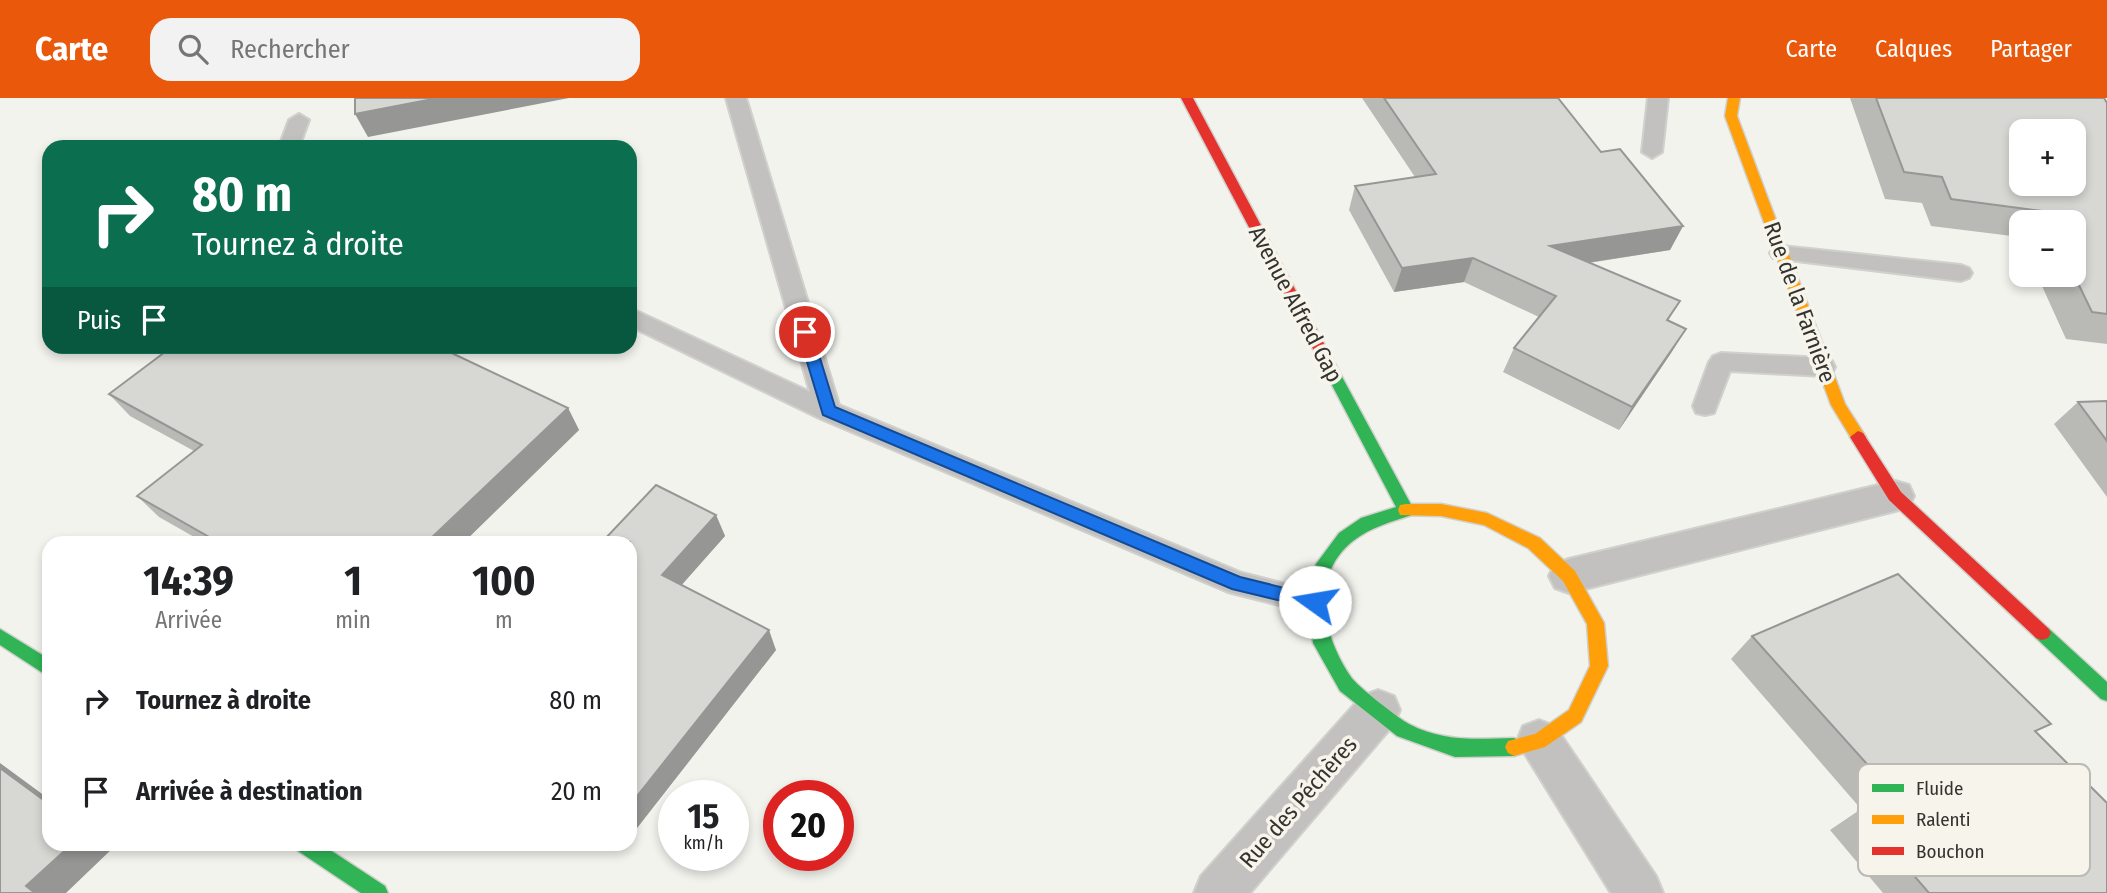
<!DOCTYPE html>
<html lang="fr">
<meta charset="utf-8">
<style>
body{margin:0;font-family:"Fira Sans Condensed",sans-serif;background:#f2f2f2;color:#202124;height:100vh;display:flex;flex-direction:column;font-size:26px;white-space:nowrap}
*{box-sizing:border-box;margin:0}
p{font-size:23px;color:#757577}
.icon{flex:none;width:38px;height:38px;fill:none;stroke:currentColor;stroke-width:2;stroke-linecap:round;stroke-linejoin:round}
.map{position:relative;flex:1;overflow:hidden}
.side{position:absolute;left:42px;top:438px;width:595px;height:315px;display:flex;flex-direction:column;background:#fff;border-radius:21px;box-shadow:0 4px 10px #0003}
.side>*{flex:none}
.guide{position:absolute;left:42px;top:42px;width:595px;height:214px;border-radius:21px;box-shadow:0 4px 10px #0003;background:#0b6e4f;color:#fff;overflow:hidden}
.fabs{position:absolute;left:2009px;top:21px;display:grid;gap:14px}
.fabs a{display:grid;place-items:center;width:77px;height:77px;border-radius:14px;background:#fff;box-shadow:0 4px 10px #0003;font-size:35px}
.speed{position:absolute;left:658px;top:682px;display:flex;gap:14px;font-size:35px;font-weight:700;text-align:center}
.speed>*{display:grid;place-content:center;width:91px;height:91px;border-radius:50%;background:#fff;box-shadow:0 4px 10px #0003;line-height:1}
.speed small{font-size:18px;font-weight:400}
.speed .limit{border:10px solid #d22;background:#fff;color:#111}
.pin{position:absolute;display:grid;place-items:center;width:60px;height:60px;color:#fff;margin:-30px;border:4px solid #fff;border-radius:50%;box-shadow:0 2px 7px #0007}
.me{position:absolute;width:77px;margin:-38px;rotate:283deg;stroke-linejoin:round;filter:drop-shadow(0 0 5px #0008)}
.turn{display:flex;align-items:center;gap:24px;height:147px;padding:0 35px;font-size:32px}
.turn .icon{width:91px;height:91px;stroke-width:2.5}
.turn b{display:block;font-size:49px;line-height:60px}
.then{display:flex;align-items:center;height:66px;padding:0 35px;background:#0003;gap:14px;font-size:26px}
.eta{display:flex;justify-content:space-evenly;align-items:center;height:119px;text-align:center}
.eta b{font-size:42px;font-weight:700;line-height:49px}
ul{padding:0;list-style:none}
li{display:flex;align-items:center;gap:21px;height:91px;padding:0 35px}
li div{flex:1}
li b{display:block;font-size:26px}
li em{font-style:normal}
header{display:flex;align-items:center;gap:42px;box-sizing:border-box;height:98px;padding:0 35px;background:#ea580c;color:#fff}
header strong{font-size:33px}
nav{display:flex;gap:38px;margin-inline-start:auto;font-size:24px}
.search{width:490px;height:63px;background:#f2f2f2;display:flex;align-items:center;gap:18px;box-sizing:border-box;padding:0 24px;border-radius:21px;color:#757577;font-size:26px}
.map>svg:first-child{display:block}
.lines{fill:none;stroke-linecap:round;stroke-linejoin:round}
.lane-casing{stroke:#d0d0cc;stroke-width:4}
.street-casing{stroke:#d0d0cc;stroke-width:4}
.fast-casing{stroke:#d0d0cc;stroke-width:3}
.slow-casing{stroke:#d0d0cc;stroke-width:3}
.jam-casing{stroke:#d0d0cc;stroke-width:3}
.lane{fill:#c2c1bf;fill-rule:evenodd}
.street{fill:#c2c1bf;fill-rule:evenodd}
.fast{fill:#30b455;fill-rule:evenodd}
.slow{fill:#ff9f0a;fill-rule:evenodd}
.jam{fill:#e5322d;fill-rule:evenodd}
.wall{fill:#b9bab6}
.shaded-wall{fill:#969794}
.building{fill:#d7d8d4;stroke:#969794;stroke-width:2;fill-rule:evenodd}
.route{fill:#1a73e8;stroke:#114b97;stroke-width:2}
.labels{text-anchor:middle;stroke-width:7;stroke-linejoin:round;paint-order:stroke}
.street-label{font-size:23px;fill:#33332f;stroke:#f6f4eb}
.key{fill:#f6f4eb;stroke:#bcbab3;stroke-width:2}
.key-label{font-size:19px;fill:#33332f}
</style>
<header>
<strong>Carte</strong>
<div class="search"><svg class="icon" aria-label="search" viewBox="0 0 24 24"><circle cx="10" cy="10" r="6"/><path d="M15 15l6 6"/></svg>Rechercher</div>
<nav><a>Carte</a><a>Calques</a><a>Partager</a></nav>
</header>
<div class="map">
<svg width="2107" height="795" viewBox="0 0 2107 795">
<rect width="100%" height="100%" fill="#f3f3ee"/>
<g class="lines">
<!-- lane casing -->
<g class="lane-casing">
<path id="lane" d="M 726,0 L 746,0 L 839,307 L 1242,475 L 1325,496 L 1329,504 L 1325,512 L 1315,516 L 1228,494 L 819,320 L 630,228 L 630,210 L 810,294 Z
M 1648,0 L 1668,0 L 1662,54 L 1652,60 L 1642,54 Z
M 299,16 L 309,22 L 299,49 L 279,49 L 289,22 Z
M 1781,148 L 1961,167 L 1969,170 L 1972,175 L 1969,180 L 1961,183 L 1773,160 L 1770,155 L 1773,150 Z
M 1721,255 L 1823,260 L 1832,263 L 1835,269 L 1832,275 L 1823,278 L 1730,273 L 1714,315 L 1705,317 L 1696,315 L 1693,308 L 1709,264 L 1713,258 Z"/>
</g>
<!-- street casing -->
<g class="street-casing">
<path id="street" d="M 1895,383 L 1909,387 L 1914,398 L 1909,409 L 1895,413 L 1569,495 L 1555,490 L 1549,478 L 1555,466 L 1569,461 Z
M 1378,592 L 1394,598 L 1400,612 L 1394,626 L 1250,795 L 1194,795 L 1201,778 L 1362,598 Z
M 1539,622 L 1555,628 L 1656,778 L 1663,795 L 1611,795 L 1517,643 L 1523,628 Z"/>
</g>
<!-- fast casing -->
<g class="fast-casing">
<path id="fast" d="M 1330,265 L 1335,266 L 1414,412 L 1412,417 C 1391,424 1371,429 1353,443 C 1309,478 1323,538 1351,579 C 1357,588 1398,620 1409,626 C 1443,644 1477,641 1514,640 L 1520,643 L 1523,649 L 1520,655 L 1514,658 L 1455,659 L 1397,638 L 1340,593 L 1313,545 L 1307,504 L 1316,466 L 1339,435 L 1361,420 L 1396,409 L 1323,270 Z
M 2042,528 L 2048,530 L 2107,584 L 2107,603 L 2101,601 L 2036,540 L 2033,535 L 2036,530 Z
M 0,531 L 49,561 L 49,579 L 0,547 Z
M 295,746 L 321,746 L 385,788 L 388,795 L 361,795 L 298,753 Z"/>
</g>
<!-- slow casing -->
<g class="slow-casing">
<path id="slow" d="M 1728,0 L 1740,0 L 1737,18 L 1845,306 L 1866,339 L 1863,343 L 1853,343 L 1831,307 L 1725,18 Z
M 1406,406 L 1441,406 L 1487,415 L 1540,440 L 1575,473 L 1604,525 L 1608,568 L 1581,624 L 1545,649 L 1514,658 L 1508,655 L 1505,649 L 1508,643 L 1535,636 L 1569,612 L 1590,568 L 1587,526 L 1563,483 L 1528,450 L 1484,427 L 1441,418 L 1400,417 L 1398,412 L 1400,407 Z"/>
</g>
<!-- jam casing -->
<g class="jam-casing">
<path id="jam" d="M 1181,0 L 1193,0 L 1337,270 L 1335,274 L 1330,275 L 1323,270 Z
M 1858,333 L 1863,335 L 1901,394 L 2048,530 L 2051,535 L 2048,540 L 2042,542 L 2036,540 L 1889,402 L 1850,339 Z"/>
</g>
<!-- lane -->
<use href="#lane" class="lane"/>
<!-- street -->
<use href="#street" class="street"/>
<!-- fast -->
<use href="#fast" class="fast"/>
<!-- slow -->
<use href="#slow" class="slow"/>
<!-- jam -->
<use href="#jam" class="jam"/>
</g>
<!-- wall -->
<path class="wall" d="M 1362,0 L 1558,0 L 1601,54 L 1683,128 L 1670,152 L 1589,165 L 1680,203 L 1668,223 L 1686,231 L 1671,255 L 1619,332 L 1503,274 L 1514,250 L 1539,219 L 1464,184 L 1394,194 L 1349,112 L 1355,88 L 1415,79 Z
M 1850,0 L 2104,0 L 2107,5 L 2107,246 L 2066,241 L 2037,177 L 2074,177 L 2074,124 L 2021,124 L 2021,142 L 2020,139 L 1931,128 L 1922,105 L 1885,101 Z
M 326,252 L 568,310 L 579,332 L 464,444 L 203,444 L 159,419 L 137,398 L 194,353 L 130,318 L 109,296 Z
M 2107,303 L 2107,399 L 2054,326 L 2078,304 Z
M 716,417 L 725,438 L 681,487 L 776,552 L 637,730 L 630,725 L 630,444 Z
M 1752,538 L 2037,635 L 2107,795 L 1883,795 L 1830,732 L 1861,711 L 1731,561 Z"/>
<!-- shaded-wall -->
<path class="shaded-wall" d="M 438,0 L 569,0 L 368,39 L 355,16 Z
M 1683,128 L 1670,152 L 1540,172 L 1550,148 Z
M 1473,160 L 1464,184 L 1394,194 L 1402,170 Z
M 1686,231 L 1671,255 L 1619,332 L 1632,309 Z
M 568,310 L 579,332 L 464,444 L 427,444 Z
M 716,417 L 725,438 L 672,498 L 662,477 Z
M 769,532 L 776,552 L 637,730 L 630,720 L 630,707 Z
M 0,665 L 49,701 L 49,706 L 0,670 Z
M 72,746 L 109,746 L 114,749 L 66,795 L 35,795 L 26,788 Z"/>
<!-- building -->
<path class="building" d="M 355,0 L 438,0 L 355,16 Z
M 1384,0 L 1558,0 L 1601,54 L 1620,51 L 1683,128 L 1550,148 L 1680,203 L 1667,222 L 1686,231 L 1632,309 L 1514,250 L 1556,198 L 1473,160 L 1402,170 L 1355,88 L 1436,76 Z
M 1876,0 L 2104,0 L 2107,5 L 2107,216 L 2092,214 L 2074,177 L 2074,124 L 2048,124 L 2042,113 L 1951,101 L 1942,79 L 1904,74 ZM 2021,33 L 2074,33 L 2074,86 L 2021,86 Z
M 173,248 L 319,248 L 326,252 L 330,248 L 437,248 L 568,310 L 427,444 L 218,444 L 137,398 L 202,347 L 109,296 Z
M 2107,303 L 2107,343 L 2078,304 Z
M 656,387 L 716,417 L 662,477 L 769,532 L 630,707 L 630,444 L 602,444 Z
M 1898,476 L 2051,626 L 2035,633 L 2107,705 L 2107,795 L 1929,795 L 1858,713 L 1893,695 L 1752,538 Z
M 0,670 L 49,706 L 49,746 L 72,746 L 26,788 L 35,795 L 0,795 Z"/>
<!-- route -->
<path class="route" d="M 805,229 L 812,234 L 835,309 L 1240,479 L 1321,499 L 1324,504 L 1321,509 L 1315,511 L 1232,491 L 823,317 L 798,234 Z"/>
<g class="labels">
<!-- street labels -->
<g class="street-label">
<text transform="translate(1800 204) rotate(70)" y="8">Rue de la Farnière</text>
<text transform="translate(1296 206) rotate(62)" y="8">Avenue Alfred Gap</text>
<text transform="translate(1298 704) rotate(-49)" y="8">Rue des Péchères</text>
</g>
</g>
<!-- legend -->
<rect x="1858" y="666" width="232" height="112" rx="10" class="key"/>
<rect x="1872" y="686" width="32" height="8" fill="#30b455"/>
<rect x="1872" y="717" width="32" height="9" fill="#ff9f0a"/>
<rect x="1872" y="749" width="32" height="8" fill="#e5322d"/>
<g class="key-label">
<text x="1916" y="697">Fluide</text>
<text x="1916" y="728">Ralenti</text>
<text x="1916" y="760">Bouchon</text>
</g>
</svg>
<div class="fabs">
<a>+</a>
<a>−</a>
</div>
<div class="speed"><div>15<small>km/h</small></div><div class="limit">20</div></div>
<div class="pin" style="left:805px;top:234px;background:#d93025"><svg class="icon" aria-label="arrive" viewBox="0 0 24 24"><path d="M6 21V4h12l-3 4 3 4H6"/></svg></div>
<svg class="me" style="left:1315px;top:504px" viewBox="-20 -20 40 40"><circle r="19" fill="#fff"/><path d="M0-13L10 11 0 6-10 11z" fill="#1a73e8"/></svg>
<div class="guide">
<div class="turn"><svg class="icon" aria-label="right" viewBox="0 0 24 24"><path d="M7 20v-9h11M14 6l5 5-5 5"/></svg><div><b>80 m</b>Tournez à droite</div></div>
<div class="then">Puis<svg class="icon" aria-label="arrive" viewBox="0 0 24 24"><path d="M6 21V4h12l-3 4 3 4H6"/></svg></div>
</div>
<section class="side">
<div class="eta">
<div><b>14:39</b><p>Arrivée</p></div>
<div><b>1</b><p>min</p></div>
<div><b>100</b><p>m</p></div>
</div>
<ul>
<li><svg class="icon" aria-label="right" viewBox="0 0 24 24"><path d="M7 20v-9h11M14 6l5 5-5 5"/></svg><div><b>Tournez à droite</b></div><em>80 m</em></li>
<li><svg class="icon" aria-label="arrive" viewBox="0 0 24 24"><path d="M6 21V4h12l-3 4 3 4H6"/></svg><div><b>Arrivée à destination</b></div><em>20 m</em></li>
</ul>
</section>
</div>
